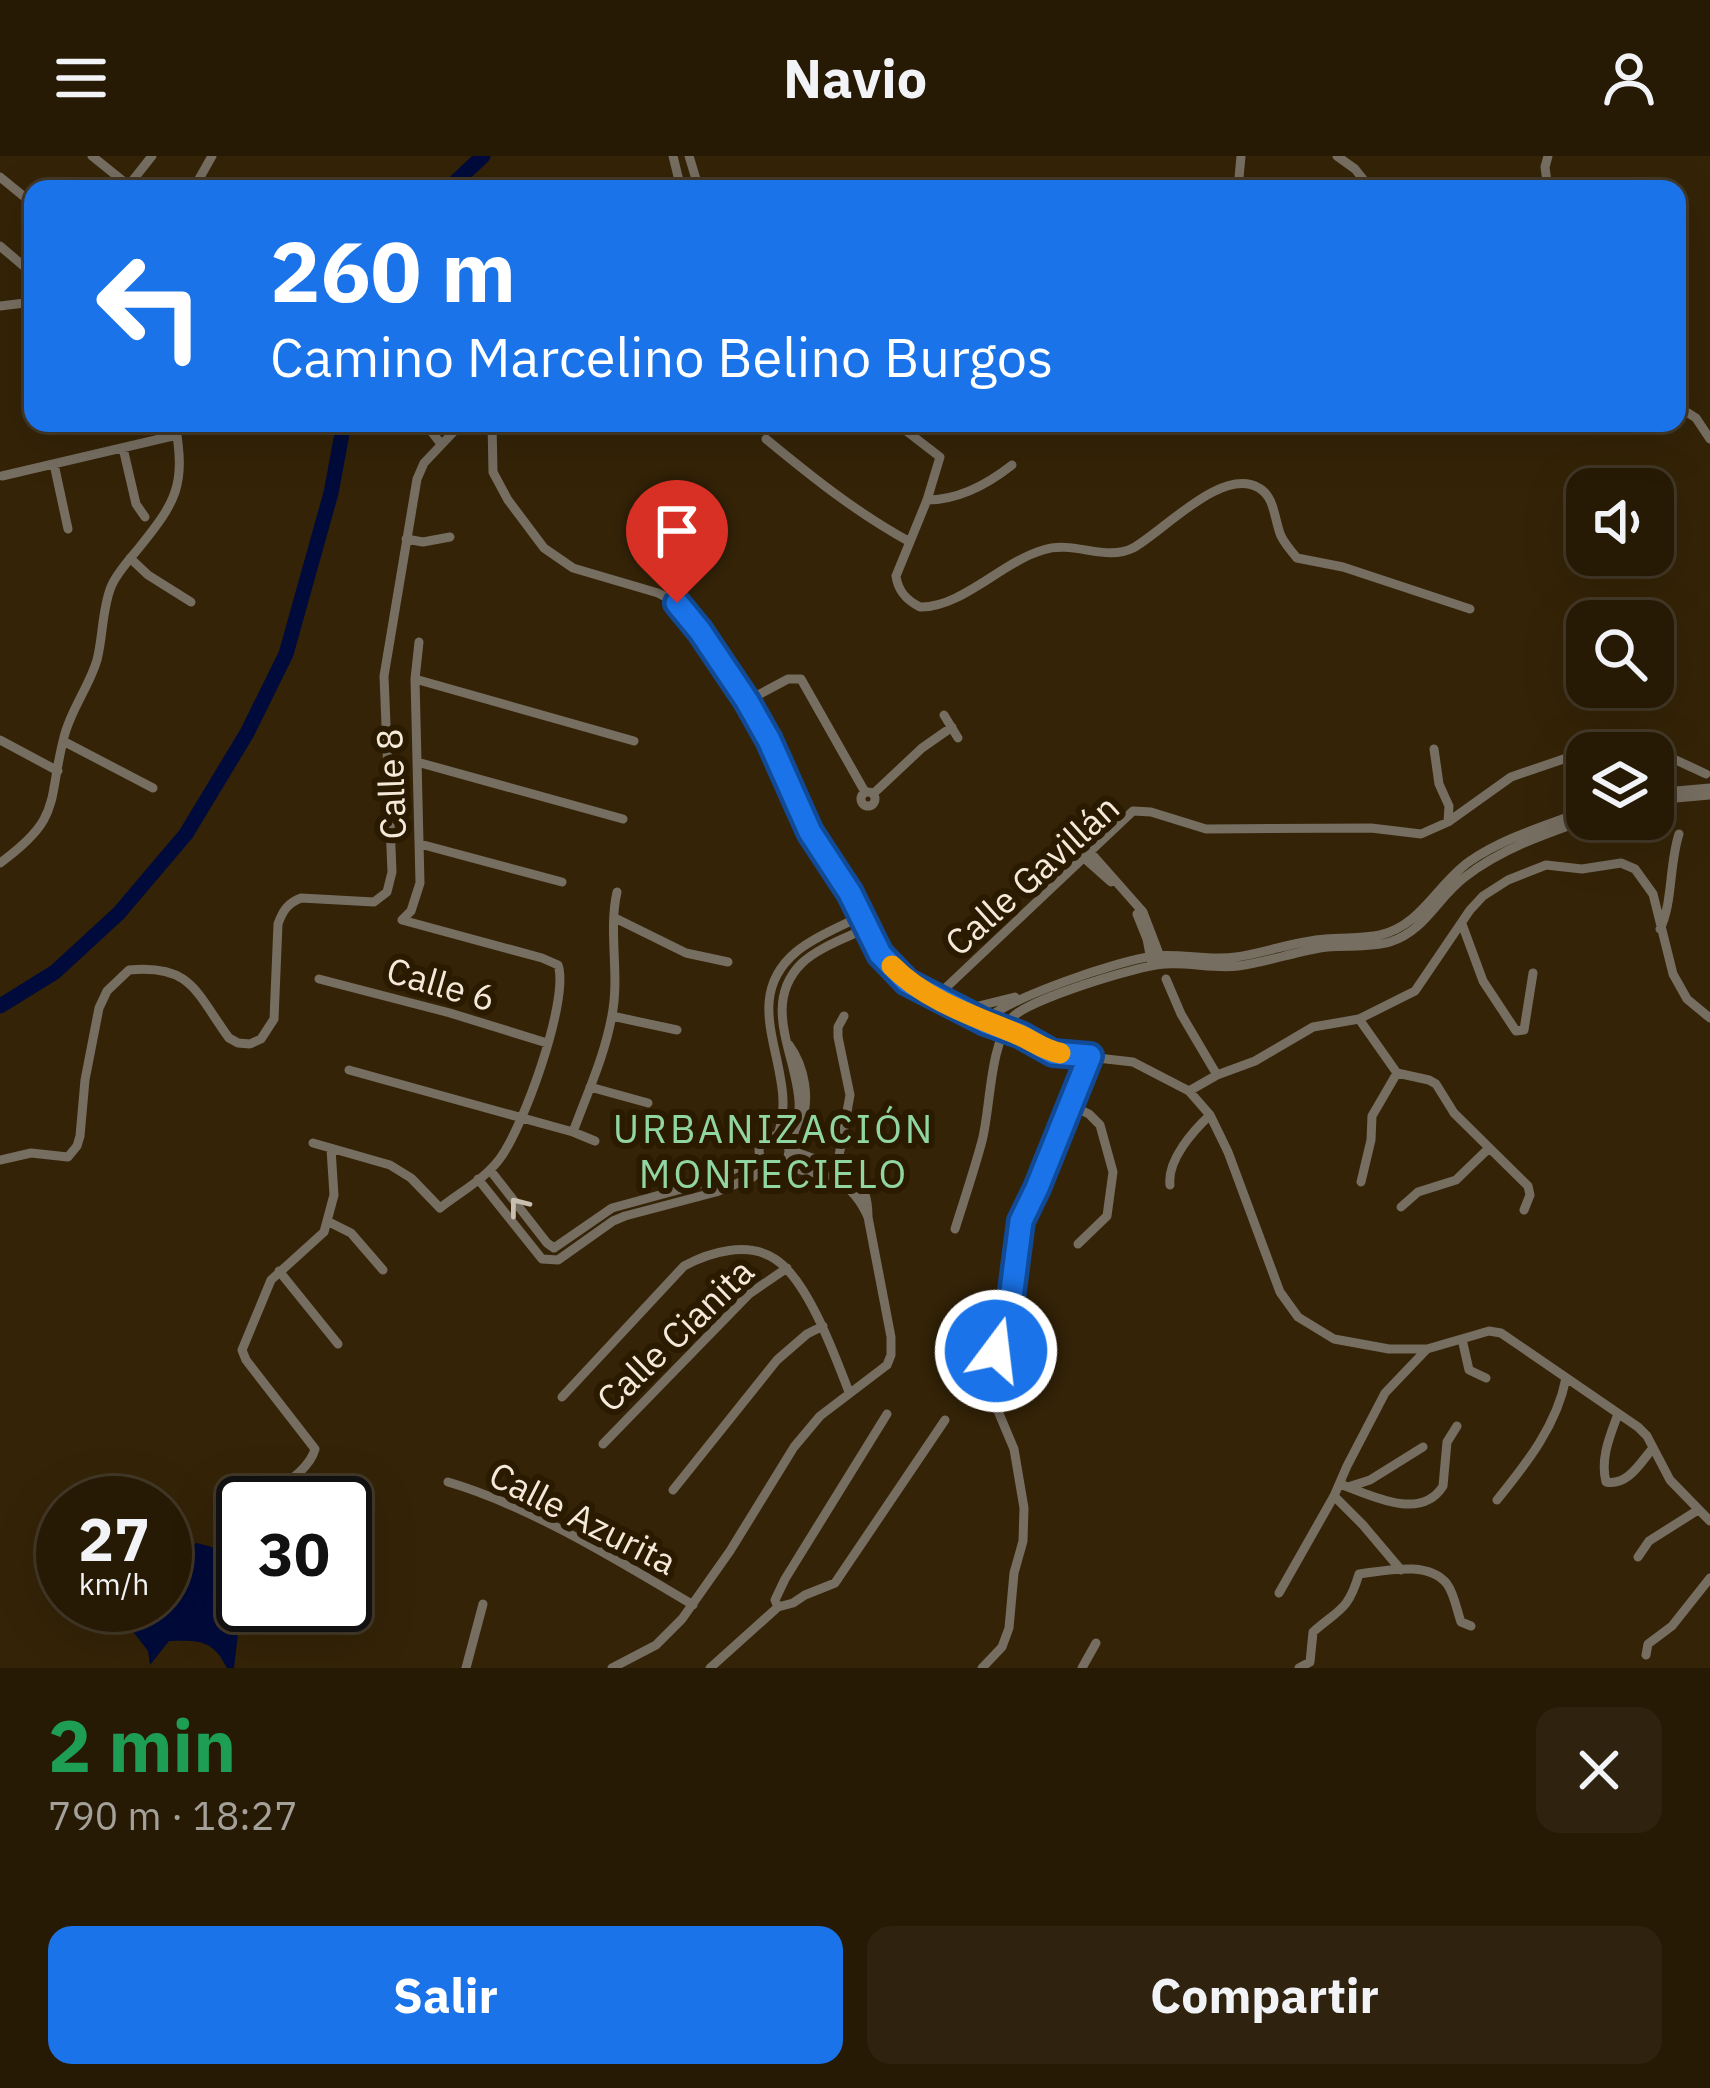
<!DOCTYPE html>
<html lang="es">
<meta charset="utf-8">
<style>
body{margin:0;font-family:"IBM Plex Sans",sans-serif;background:#2f230f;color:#f1f3f6;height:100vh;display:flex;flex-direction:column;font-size:45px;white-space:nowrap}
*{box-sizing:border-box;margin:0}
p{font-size:39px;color:#a4a19a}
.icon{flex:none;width:66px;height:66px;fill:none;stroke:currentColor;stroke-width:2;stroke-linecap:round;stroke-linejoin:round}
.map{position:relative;height:1512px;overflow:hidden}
.side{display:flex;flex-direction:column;background:#271a05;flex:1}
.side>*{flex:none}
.guide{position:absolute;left:24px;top:24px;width:1662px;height:252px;border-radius:24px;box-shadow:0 12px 48px #0002,0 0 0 3px #433827;background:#1a73e8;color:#fff;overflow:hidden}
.tools{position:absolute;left:1566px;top:312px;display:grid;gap:24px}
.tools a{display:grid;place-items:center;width:108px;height:108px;border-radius:24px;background:#271a05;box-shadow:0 12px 48px #0002,0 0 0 3px #433827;font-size:60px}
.speed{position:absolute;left:36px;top:1320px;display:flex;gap:24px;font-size:60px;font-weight:700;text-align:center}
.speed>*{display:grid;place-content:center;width:156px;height:156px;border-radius:50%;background:#271a05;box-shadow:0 12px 48px #0002,0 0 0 3px #433827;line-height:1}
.speed small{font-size:30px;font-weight:400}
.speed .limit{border:6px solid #111;border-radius:18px;background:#fff;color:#111}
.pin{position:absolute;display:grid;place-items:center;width:102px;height:102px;color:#fff;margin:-123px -51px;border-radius:50% 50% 50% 0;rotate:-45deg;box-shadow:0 0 12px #0007}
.pin .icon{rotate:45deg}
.me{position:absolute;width:132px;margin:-66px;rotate:15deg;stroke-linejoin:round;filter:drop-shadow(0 0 9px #0008)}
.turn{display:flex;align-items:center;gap:42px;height:252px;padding:0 48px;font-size:54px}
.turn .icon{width:156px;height:156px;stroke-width:2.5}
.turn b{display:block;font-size:84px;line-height:102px}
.round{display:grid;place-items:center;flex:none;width:126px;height:126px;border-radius:24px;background:#2f230f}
.head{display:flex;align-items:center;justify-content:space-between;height:204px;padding:0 48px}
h1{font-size:72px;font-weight:700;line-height:90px;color:#1e9e55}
.cta{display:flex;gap:24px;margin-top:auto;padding:24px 48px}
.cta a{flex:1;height:138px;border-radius:24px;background:#1a73e8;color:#fff;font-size:48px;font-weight:700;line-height:138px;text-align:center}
.cta a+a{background:#2f230f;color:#f1f3f6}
header{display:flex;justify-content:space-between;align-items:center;height:156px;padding:0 48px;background:#271a05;font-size:54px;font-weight:700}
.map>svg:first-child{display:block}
.water{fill:#010b3b}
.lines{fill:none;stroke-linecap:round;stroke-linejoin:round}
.river{stroke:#010b3b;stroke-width:15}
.minor{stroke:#766e61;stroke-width:9}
.oneway{stroke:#c9bfb0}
.route-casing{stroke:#114b97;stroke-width:30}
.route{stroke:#1a73e8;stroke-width:21}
.slow{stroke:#f59e0b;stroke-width:21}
.labels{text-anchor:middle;stroke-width:12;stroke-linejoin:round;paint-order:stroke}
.street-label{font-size:36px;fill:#f5eada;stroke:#2a1a00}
.neighbourhood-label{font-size:39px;letter-spacing:3px;fill:#90d5a2;stroke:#2a1a00}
</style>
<header><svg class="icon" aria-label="menu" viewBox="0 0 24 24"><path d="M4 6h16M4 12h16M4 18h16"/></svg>Navio<svg class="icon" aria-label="person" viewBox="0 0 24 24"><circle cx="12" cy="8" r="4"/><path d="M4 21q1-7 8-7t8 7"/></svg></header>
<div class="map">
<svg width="1710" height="1512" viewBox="0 0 1710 1512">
<rect width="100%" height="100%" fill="#342307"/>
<!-- water -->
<path class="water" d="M 243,1374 L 243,1404 L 236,1426 L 243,1434 L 234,1512 L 227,1512 C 213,1483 198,1484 169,1485 L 150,1509 L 148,1495 L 131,1473 L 144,1468 L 159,1449 L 165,1449 L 170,1414 L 180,1405 L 180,1394 L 197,1387 L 223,1394 L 227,1390 L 231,1392 L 236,1389 L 231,1381 Z"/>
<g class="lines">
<!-- river -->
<path class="river" d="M 448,33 L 483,0
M 0,850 L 55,816 L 119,757 L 186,678 L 247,577 L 286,498 L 331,337 L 344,267"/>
<!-- minor -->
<path class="minor" d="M 92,0 L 133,33
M 673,0 L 681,33
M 689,0 L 699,33
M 1337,0 L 1355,13 L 1371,33
M 0,21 L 33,48
M 129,29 L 152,0
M 197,33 L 199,23 L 212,0
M 1238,33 L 1241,0
M 1548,33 L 1545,11 L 1548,0
M 0,90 L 33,118
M 0,150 L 33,146
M 1677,250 L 1696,262 L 1710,283
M 425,267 L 441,288
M 492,267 L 493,316 L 508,344 L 544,392 L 573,412 L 658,437 L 677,447 L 700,475 L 769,584 L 810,676 L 850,738 L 880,798 L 907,826 L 1053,897 L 1133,906 L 1189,935 L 1210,959 L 1228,996 L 1280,1136 L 1298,1161 L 1334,1183 L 1389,1193 L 1427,1193 L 1489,1175 L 1501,1177 L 1638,1271 L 1647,1280 L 1670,1324 L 1710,1365
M 896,267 L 940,301 L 927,344 L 896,420 C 898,435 906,444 920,451 C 961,452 1002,406 1043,394 C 1074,384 1105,406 1133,392 C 1164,375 1222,310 1259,332 C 1275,341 1274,363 1281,380 C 1285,388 1291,395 1297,402 L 1343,411 L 1470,453
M 766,283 C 812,321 857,357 910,386
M 123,292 L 136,348 L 145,361
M 54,308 L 68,373
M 2,320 L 177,279
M 927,344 C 959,344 988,328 1012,309
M 406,383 L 423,386 L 450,381
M 130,402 L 148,419 L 191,446
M 415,523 L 634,585
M 747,545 L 788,523 L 801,523 L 865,636
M 944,559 L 958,582
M 0,584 L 58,615
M 63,585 L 153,632
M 1434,593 L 1439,628 L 1449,650 L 1448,666
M 1653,597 L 1663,598 L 1706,618
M 417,606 L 623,663
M861 643a7 7 0 1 1 14 0a7 7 0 1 1-14 0Z
M 1653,637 L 1710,632
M 873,638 L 922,592 L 952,571
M 1653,644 L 1710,639
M 420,688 L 562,726
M 1090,696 L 1143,756 L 1161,803
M 1084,702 L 1111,726
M 0,707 C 63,661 47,647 64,581 C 71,553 89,531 97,504 C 103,481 102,453 111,431 C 116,418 129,404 138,393 C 177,345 186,329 175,267
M 1137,758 L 1147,783 L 1151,804
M 615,762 L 686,797 L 728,806
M 1462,768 L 1483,825 L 1516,875 L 1524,874 L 1533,817
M 1660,773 C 1673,747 1669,708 1679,678
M 319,823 L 450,857 L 547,887
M 1166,823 L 1181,858 L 1217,919
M 936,841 L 1133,655 L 1151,656 L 1206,673 L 1371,672 L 1421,678 L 1448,666 L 1511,621 L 1587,595 L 1651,597
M 962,854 L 1015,841
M 612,860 L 677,874
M 1359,863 L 1397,917 L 1429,924 L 1436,928 L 1454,957 L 1528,1030 L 1530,1039 L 1524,1054
M 985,865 C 1007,842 1120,804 1154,800 C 1181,797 1209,805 1236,801 C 1266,797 1295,785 1325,783 C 1343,781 1362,783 1380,779 C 1421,770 1437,728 1470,705 C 1505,681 1548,669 1587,654
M 789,889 C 805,911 811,945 800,969
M 349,914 L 573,976 L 595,985
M 590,931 L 648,947
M 1189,935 L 1217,919 L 1255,905 L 1313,871 L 1359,863 L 1415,835 L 1470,754 L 1483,740 L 1508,724 L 1546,709 L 1582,713 L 1621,707 L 1635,713 L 1653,738 L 1673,818 L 1687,843 L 1710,862
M 1070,949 L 1089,958 L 1100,969 L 1113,1016 L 1107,1060 L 1078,1088
M 573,976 C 587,938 605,899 612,859 C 620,819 608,775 617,736
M759 995a15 15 0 1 1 30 0a15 15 0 1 1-30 0Z
M 777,981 C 803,917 733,849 796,796 C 814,781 840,771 861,760
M 313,987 L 390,1009 L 411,1022 L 440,1052 C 459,1037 483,1024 498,1005 C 522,976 570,843 558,809 L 542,802 L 402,764 L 411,755 L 420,727 L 415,523 L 419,486
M 787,989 C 828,934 748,862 801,808 C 817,792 846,782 867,772
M 0,1004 L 31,997 L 68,1001 L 77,990 L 80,980 L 85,924 L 99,852 L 107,835 L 129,814 C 192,808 196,837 229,882 L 238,887 L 250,888 L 261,883 L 274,863 L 278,768 C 283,754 288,747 301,742 L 374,746 L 387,736 L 392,716 L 384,520 L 417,323 L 424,307 L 462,267
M 778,1009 C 819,1019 849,1017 868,1061 C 868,1004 828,1012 789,993
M 837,1011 L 850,939 L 838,881 L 838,871 L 844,860
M 490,1014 L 547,1087 L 554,1092 L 612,1052 L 711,1025 L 760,1000
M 478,1023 L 542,1103 L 558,1104 L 613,1065 L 625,1060 L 716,1036 L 753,1021 L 769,1009
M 1361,1026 L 1371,984 L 1372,960 L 1397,917
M 1170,1029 C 1167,1004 1193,975 1210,959
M 1401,1051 L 1418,1036 L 1456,1024 L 1488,993
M 327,1065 L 351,1077 L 383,1114
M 955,1073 C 964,1044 974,1015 982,985 C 991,950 989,891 1012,862 C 1026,844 1140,809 1165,808 C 1189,806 1214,813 1238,810 C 1268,806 1297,795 1327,791 C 1348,789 1370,792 1390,786 C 1425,775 1437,742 1465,721 C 1501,693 1545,678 1588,663
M 279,1115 L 338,1188
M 1462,1183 L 1469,1214 L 1486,1222
M 562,1241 L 684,1110 C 710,1096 748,1085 775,1103 C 808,1124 835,1200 849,1236
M 1618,1258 C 1610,1280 1600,1302 1606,1326 C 1628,1330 1640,1307 1653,1292
M 603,1288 L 749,1138 L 787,1112
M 448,1326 C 530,1350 619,1405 693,1449
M 1340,1328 C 1370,1339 1421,1366 1443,1330 L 1447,1286 L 1457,1270
M 1351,1330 L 1370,1324 L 1423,1291
M 673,1334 L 777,1204 L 807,1178 L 823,1170
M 1334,1340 L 1363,1369 L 1401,1414
M 263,1344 C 281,1330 309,1315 315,1293 L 246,1204 L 242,1194 L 271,1124 L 324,1076 L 334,1039 L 331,993
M 1497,1344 C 1527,1307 1557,1269 1566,1222
M 1638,1401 L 1649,1385 L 1698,1354
M 1279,1437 L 1334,1340 L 1347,1310 L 1385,1237 L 1427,1193
M 778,1451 L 775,1444 L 785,1423 L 887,1258
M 1646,1499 L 1648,1488 L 1672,1470 L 1710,1422
M 466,1512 L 483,1448
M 612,1512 L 656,1489 L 682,1463 L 730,1395 L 794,1291 L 820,1260 L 887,1209 L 891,1199 L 891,1181 L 868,1061
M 710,1512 L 778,1451 L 793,1447 L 805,1439 L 835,1427 L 945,1264
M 982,1512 L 1002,1491 L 1009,1472 L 1014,1417 L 1023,1385 L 1024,1352 L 1014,1293 L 990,1236 L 988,1221 L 1010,1150 L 1020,1065 L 1037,1032 L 1090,900
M 1082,1512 L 1096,1487
M 1299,1512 L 1310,1506 L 1313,1476 C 1339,1453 1348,1455 1359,1418 C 1385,1415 1428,1404 1447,1428 C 1454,1437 1457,1455 1461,1466 L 1471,1470"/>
</g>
<!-- one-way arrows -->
<defs><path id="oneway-chevron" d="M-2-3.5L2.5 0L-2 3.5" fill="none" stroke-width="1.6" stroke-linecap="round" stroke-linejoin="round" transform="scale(3)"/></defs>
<use class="oneway" href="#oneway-chevron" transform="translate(518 1050) rotate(-128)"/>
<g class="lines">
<!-- route casing -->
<g class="route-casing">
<path id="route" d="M 677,447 L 700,475 L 747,545 L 769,584 L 810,676 L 850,737 L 880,798 L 907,826 L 985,866 L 1021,879 L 1053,897 L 1090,900 L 1037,1032 L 1021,1065 L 1010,1150 L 996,1195"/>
</g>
<!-- route -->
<use href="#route" class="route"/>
<!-- slow -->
<path class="slow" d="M 892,810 C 925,844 974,860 1017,878 C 1032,884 1043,894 1060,897"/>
</g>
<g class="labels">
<!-- street labels -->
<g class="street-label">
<text transform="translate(391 628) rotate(-92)" y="13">Calle 8</text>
<text transform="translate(1032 719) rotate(-42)" y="13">Calle Gavillán</text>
<text transform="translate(441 828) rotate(16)" y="13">Calle 6</text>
<text transform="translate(675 1179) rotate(-44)" y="13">Calle Cianita</text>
<text transform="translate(583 1362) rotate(27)" y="13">Calle Azurita</text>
</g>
<!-- neighbourhood labels -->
<g class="neighbourhood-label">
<text x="774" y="987">URBANIZACIÓN<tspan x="774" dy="45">MONTECIELO</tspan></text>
</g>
</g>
</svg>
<div class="tools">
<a><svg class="icon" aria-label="sound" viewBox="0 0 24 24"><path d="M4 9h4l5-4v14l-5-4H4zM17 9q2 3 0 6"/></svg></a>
<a><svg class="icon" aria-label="search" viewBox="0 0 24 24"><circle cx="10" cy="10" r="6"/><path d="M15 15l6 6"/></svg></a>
<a><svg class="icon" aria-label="layers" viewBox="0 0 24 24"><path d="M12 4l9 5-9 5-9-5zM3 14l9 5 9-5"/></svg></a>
</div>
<div class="speed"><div>27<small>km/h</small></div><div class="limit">30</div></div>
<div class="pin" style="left:677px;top:447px;background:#d93025"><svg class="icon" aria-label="arrive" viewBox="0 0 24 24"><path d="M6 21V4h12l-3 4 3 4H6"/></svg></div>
<svg class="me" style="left:996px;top:1195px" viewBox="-20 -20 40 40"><circle r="17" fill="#1a73e8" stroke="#fff" stroke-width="3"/><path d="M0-11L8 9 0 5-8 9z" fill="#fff"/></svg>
<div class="guide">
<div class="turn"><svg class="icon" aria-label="left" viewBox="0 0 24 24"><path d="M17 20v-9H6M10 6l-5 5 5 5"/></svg><div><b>260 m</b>Camino Marcelino Belino Burgos</div></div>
</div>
</div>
<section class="side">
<div class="head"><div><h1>2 min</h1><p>790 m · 18:27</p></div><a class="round"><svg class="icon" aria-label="close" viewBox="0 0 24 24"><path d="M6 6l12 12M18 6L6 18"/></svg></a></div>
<div class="cta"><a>Salir</a><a>Compartir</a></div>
</section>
